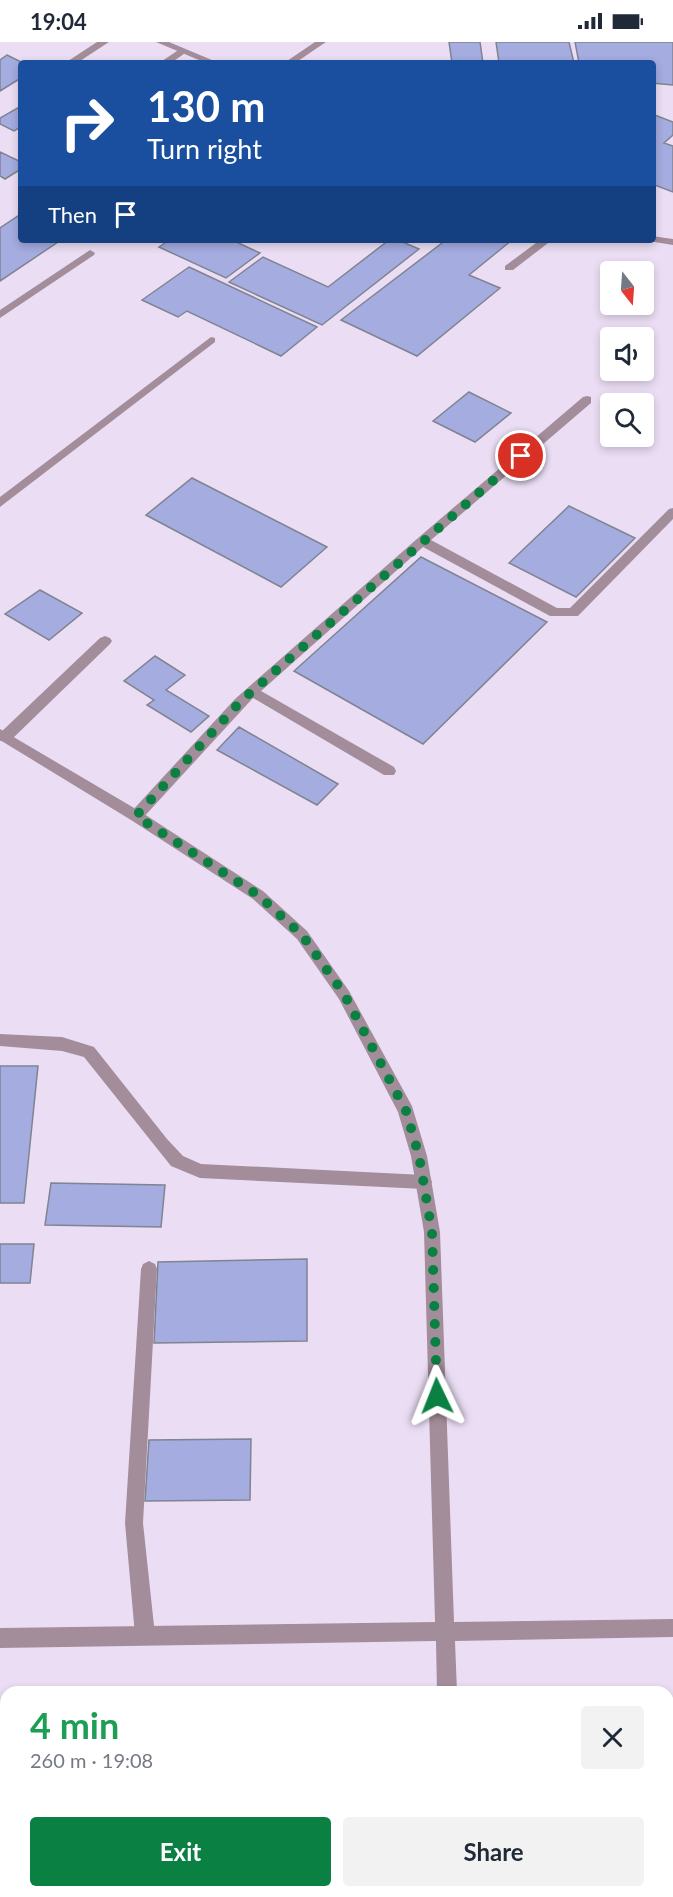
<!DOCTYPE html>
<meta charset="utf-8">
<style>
body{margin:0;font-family:Lato,sans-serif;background:#f2f2f3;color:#1f2937;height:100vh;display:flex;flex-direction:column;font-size:22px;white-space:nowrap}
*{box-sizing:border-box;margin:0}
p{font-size:20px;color:#747a83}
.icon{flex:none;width:33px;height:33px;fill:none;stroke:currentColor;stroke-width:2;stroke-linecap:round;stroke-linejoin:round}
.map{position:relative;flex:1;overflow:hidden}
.side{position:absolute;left:0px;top:1644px;width:674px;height:212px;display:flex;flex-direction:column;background:#fff;border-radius:18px 18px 0 0;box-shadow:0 3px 9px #0003}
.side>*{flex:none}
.guide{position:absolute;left:18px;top:18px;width:638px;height:183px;border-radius:6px;box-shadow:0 3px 9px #0003;background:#1a4fa0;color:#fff;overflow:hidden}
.needle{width:39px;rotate:163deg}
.buttons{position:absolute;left:600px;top:219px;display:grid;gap:12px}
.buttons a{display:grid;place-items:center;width:54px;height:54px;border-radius:6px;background:#fff;box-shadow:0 3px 9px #0003;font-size:30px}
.pin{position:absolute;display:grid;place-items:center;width:51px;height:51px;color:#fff;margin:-26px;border:3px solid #fff;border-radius:50%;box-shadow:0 2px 6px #0007}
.me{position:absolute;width:66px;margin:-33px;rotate:358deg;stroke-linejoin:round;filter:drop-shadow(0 0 4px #0008)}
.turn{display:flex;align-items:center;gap:21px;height:126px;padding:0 30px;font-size:27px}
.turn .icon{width:78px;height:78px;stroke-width:2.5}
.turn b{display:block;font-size:42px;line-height:51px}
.then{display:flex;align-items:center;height:57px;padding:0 30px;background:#0003;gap:12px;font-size:22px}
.round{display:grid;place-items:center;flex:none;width:63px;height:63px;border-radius:6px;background:#f2f2f3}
.headline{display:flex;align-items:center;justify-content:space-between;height:102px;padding:0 30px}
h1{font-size:36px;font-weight:700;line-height:45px;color:#1e9e55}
.action{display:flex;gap:12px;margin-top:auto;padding:12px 30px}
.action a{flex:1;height:69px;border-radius:6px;background:#0b8043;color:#fff;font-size:24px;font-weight:700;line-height:69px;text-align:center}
.action a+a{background:#f2f2f3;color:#1f2937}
.status{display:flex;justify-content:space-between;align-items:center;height:42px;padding:0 30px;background:#fff;direction:ltr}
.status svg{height:16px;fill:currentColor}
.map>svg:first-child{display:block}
.built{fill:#ebdef4;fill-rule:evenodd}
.building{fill:#a4ace0;stroke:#808391;stroke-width:1.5}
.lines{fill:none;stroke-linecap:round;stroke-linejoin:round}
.service{fill:#a48d9a;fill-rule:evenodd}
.minor{fill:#a48d9a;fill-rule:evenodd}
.route{stroke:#0b8043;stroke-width:10;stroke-dasharray:0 18}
</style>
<div class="status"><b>19:04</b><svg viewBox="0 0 49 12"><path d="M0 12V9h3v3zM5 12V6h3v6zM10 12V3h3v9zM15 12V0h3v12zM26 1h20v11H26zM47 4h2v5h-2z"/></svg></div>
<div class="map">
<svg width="673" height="1855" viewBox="0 0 673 1855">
<rect width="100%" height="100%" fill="#f1e9f8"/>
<!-- built -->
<path class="built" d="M 0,0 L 673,0 L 673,1855 L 0,1855 ZM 21,21 L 652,21 L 652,198 L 21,198 ZM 610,230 L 644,230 L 644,262 L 610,262 ZM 610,296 L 644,296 L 644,328 L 610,328 ZM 610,362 L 644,362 L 644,394 L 610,394 ZM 6,1650 L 668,1650 L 668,1850 L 6,1850 Z"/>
<!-- building -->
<path class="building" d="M 449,0 L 480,0 L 483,21 L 452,21 Z
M 496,0 L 569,0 L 574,21 L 499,21 Z
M 575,0 L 673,0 L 673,43 L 652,41 L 652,21 L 579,21 Z
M 7,13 L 23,21 L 21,36 L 0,49 L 0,18 Z
M 21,64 L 21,85 L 14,89 L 0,82 L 0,76 Z
M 652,72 L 673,80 L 673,93 L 664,101 L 673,104 L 673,150 L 652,142 Z
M 0,110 L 21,120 L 21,127 L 5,137 L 0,134 Z
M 21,172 L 21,198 L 61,198 L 0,239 L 0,186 Z
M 169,198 L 232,198 L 260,211 L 226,236 L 159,205 Z
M 389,198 L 398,198 L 419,207 L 322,283 L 229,240 L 263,215 L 328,245 Z
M 446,198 L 512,198 L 469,233 L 500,246 L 417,314 L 341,278 Z
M 189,225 L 317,285 L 281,314 L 187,269 L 178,275 L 142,258 Z
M 469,350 L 511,371 L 475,400 L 433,379 Z
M 192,436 L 327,505 L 281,545 L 146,473 Z
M 569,464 L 635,496 L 576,555 L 509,521 Z
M 421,515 L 547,580 L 423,702 L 294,629 Z
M 40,548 L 82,571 L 49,598 L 5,572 Z
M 155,614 L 185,633 L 166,648 L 209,674 L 191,690 L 147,663 L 154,658 L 124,639 Z
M 239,685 L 338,742 L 317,763 L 217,708 Z
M 0,1024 L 38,1024 L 24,1161 L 0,1161 Z
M 51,1141 L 165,1143 L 161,1185 L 45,1183 Z
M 0,1202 L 34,1202 L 30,1241 L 0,1241 Z
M 307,1217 L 307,1299 L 154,1301 L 158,1220 Z
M 251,1397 L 250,1458 L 145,1459 L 149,1398 Z"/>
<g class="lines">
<!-- service -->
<path class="service" d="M 97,0 L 109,0 L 77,21 L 65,21 Z
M 315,0 L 326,0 L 295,21 L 284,21 Z
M 180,7 L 188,9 L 171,21 L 159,21 Z
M 540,198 L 552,198 L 513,228 L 505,228 L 505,224 Z
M 90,208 L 95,211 L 94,213 L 0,276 L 0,268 Z
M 211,295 L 215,296 L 215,300 L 0,465 L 0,455 Z
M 587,354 L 591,355 L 591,361 L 431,498 L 557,566 L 570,566 L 669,467 L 673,466 L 673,477 L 578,574 L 550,574 L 423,505 L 261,649 L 394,725 L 396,729 L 394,733 L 384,733 L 253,656 L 141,778 L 131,778 L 129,774 L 131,770 L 235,657 L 418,496 L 583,355 Z
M 105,594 L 110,596 L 112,599 L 110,602 L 10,699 L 0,699 L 0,691 L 100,596 Z
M 0,992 L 62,995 L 94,1005 L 167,1097 L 183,1114 L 201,1122 L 424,1133 L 430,1135 L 432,1140 L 430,1145 L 424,1147 L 200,1136 L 171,1124 L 84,1015 L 62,1009 L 0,1004 Z
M 149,1219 L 155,1222 L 157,1227 L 143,1481 L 155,1593 L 152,1600 L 145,1603 L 138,1600 L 135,1593 L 125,1481 L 141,1227 L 143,1222 Z"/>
<!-- minor -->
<path class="minor" d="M 156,0 L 169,0 L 219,21 L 206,21 Z
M 652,194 L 673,197 L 673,203 L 648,199 L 652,198 Z
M 0,687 L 141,770 L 263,849 L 307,889 L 349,949 L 412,1064 L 427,1114 L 440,1190 L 454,1580 L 673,1577 L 673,1595 L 455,1599 L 457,1650 L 437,1650 L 436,1599 L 0,1606 L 0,1586 L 435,1580 L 424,1190 L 411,1114 L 398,1070 L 339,957 L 297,897 L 253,857 L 131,778 L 0,698 Z
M 446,1850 L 466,1850 L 466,1855 L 446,1855 Z"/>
</g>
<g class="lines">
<!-- route -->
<path class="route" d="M 437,1354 L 432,1190 L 419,1114 L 406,1069 L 344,952 L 302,893 L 258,853 L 136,774 L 240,660 L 521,414"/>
</g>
</svg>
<div class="buttons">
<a><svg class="needle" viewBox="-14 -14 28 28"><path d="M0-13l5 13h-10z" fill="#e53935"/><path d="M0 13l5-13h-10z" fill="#747a83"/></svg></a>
<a><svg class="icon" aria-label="sound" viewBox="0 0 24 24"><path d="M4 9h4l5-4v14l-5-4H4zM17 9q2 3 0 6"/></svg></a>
<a><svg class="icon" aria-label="search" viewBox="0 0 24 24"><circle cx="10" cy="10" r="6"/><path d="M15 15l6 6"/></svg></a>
</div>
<div class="pin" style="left:521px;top:414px;background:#d93025"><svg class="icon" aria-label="arrive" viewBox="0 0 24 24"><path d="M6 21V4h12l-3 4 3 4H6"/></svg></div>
<svg class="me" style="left:437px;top:1354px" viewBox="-20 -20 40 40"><path d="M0-17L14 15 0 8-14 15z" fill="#0b8043" stroke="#fff" stroke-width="4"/></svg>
<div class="guide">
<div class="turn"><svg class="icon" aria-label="right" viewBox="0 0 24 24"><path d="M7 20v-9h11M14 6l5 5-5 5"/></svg><div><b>130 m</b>Turn right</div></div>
<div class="then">Then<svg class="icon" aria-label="arrive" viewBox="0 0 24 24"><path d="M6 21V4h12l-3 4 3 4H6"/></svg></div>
</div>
<section class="side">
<div class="headline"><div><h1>4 min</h1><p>260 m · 19:08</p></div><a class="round"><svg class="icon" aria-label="close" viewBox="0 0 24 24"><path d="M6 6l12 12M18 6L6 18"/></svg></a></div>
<div class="action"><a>Exit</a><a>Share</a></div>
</section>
</div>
